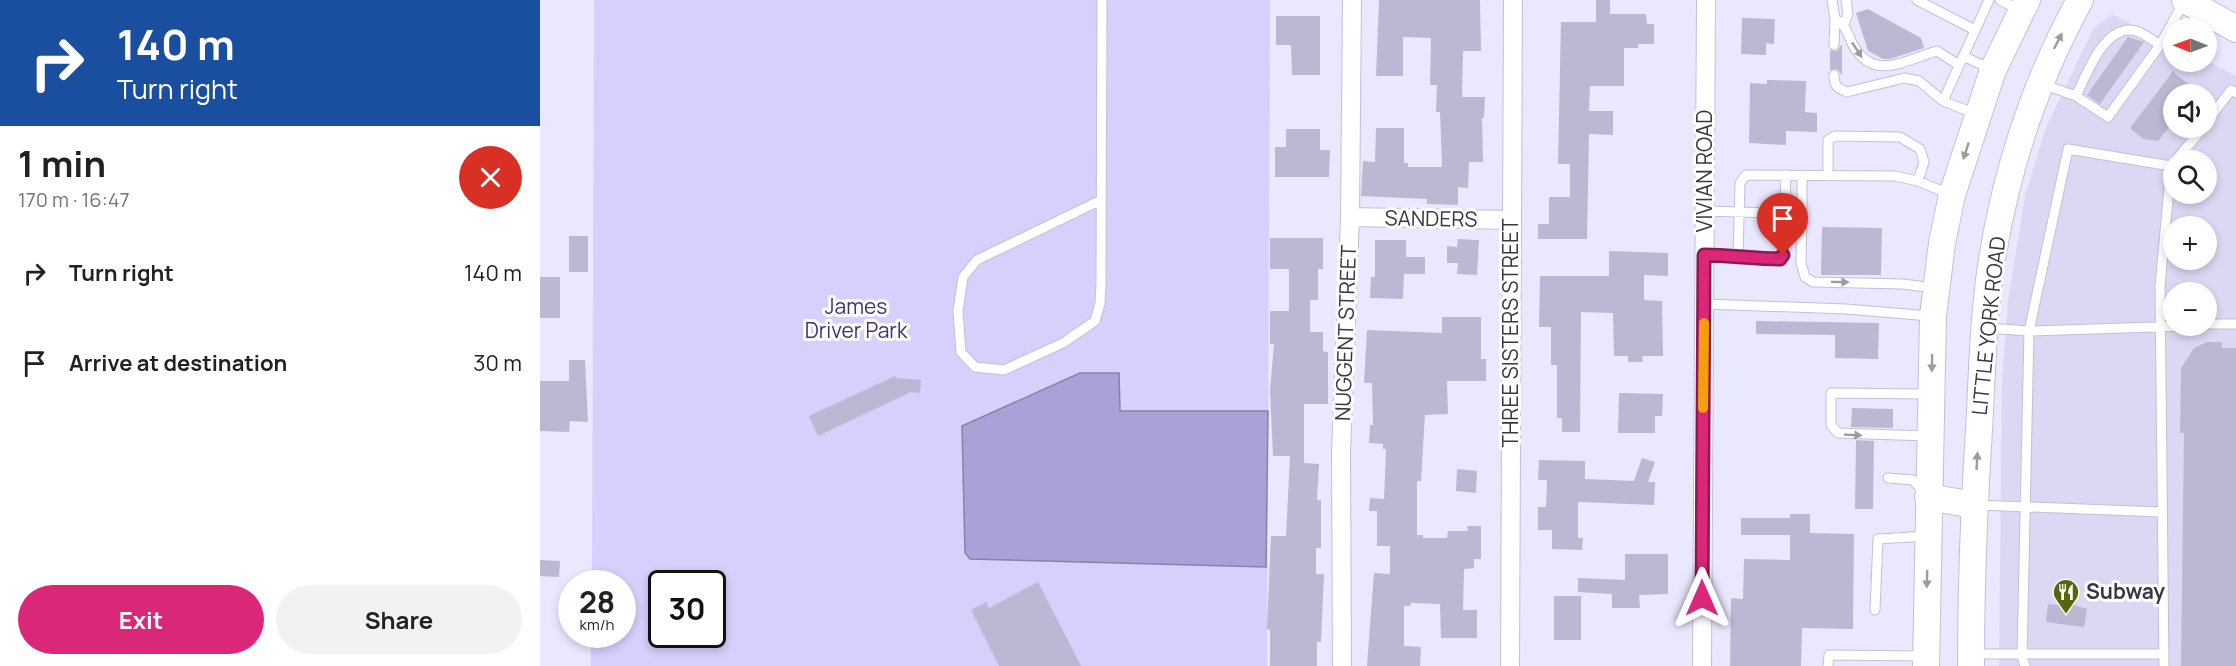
<!DOCTYPE html>
<meta charset="utf-8">
<style>
body{margin:0;font-family:Manrope,sans-serif;background:#f2f2f2;color:#202124;height:100vh;display:flex;flex-direction:column;font-size:22px;white-space:nowrap}
*{box-sizing:border-box;margin:0}
p{font-size:20px;color:#757577}
.icon{flex:none;width:33px;height:33px;fill:none;stroke:currentColor;stroke-width:2;stroke-linecap:round;stroke-linejoin:round}
.map{position:relative;flex:1;overflow:hidden}
.panel{display:flex;flex-direction:column;background:#fff;width:540px}
.panel>*{flex:none}
.guide{background:#1a4fa0;color:#fff;overflow:hidden}
.needle{width:39px;rotate:271deg}
.fabs{position:absolute;left:1623px;top:18px;display:grid;gap:12px}
.fabs a{display:grid;place-items:center;width:54px;height:54px;border-radius:50%;background:#fff;box-shadow:0 3px 9px #0003;font-size:30px}
.speed{position:absolute;left:18px;top:570px;display:flex;gap:12px;font-size:30px;font-weight:700;text-align:center}
.speed>*{display:grid;place-content:center;width:78px;height:78px;border-radius:50%;background:#fff;box-shadow:0 3px 9px #0003;line-height:1}
.speed small{font-size:15px;font-weight:400}
.speed .limit{border:3px solid #111;border-radius:9px;background:#fff;color:#111}
.pin{position:absolute;display:grid;place-items:center;width:51px;height:51px;color:#fff;margin:-62px -26px;border-radius:50% 50% 50% 0;rotate:-45deg;box-shadow:0 0 6px #0007}
.pin .icon{rotate:45deg}
.me{position:absolute;width:66px;margin:-33px;rotate:0deg;stroke-linejoin:round;filter:drop-shadow(0 0 4px #0008)}
.turn{display:flex;align-items:center;gap:21px;height:126px;padding:0 18px;font-size:27px}
.turn .icon{width:78px;height:78px;stroke-width:2.5}
.turn b{display:block;font-size:42px;line-height:51px}
.round{display:grid;place-items:center;flex:none;width:63px;height:63px;border-radius:32px;background:#f2f2f2}
.overview{display:flex;align-items:center;justify-content:space-between;height:102px;padding:0 18px}
h1{font-size:36px;font-weight:700;line-height:45px}
.button{display:flex;gap:12px;margin-top:auto;padding:12px 18px}
.button a{flex:1;height:69px;border-radius:36px;background:#db2777;color:#fff;font-size:24px;font-weight:700;line-height:69px;text-align:center}
.button a+a{background:#f2f2f2;color:#202124}
ul{padding:0;list-style:none}
li{display:flex;align-items:center;gap:18px;height:90px;padding:0 18px}
li div{flex:1}
li b{display:block;font-size:22px}
li em{font-style:normal}
main{display:flex;flex:1;min-height:0}
.map>svg:first-child{display:block}
.built{fill:#dbd8f4;fill-rule:evenodd}
.green{fill:#d5d0fc;fill-rule:evenodd}
.water{fill:#a9a2d8;stroke:#8782ab;stroke-width:1.5}
.building{fill:#bbb8d3}
.lines{fill:none;stroke-linecap:round;stroke-linejoin:round}
.service-casing{stroke:#c2bfda;stroke-width:11}
.minor-casing{stroke:#c2bfda;stroke-width:20}
.secondary-casing{stroke:#c2bfda;stroke-width:28}
.service{stroke:#fff;stroke-width:9}
.minor{stroke:#fff;stroke-width:18}
.secondary{stroke:#fff;stroke-width:26}
.oneway{fill:#9c9ba0}
.route-casing{stroke:#8e194d;stroke-width:15}
.route{stroke:#db2777;stroke-width:10}
.slow{stroke:#f59e0b;stroke-width:10}
.labels{text-anchor:middle;stroke-width:6;stroke-linejoin:round;paint-order:stroke}
.street-label{font-size:21px;fill:#383742;stroke:#fff}
.park-label{font-size:21px;fill:#413374;stroke:#fff}
.poi-label{font-size:21px;font-weight:bold;fill:#383742;stroke:#fff;text-anchor:start}
</style>
<main>
<section class="panel">
<div class="guide">
<div class="turn"><svg class="icon" aria-label="right" viewBox="0 0 24 24"><path d="M7 20v-9h11M14 6l5 5-5 5"/></svg><div><b>140 m</b>Turn right</div></div>
</div>
<div class="overview"><div><h1>1 min</h1><p>170 m · 16:47</p></div><a class="round" style="background:#d93025;color:#fff"><svg class="icon" aria-label="close" viewBox="0 0 24 24"><path d="M6 6l12 12M18 6L6 18"/></svg></a></div>
<ul>
<li><svg class="icon" aria-label="right" viewBox="0 0 24 24"><path d="M7 20v-9h11M14 6l5 5-5 5"/></svg><div><b>Turn right</b></div><em>140 m</em></li>
<li><svg class="icon" aria-label="arrive" viewBox="0 0 24 24"><path d="M6 21V4h12l-3 4 3 4H6"/></svg><div><b>Arrive at destination</b></div><em>30 m</em></li>
</ul>
<div class="button"><a>Exit</a><a>Share</a></div>
</section>
<div class="map">
<svg width="1696" height="666" viewBox="0 0 1696 666">
<rect width="100%" height="100%" fill="#eae8ff"/>
<!-- built -->
<path class="built" d="M 1572,14 L 1633,45 L 1634,62 L 1667,61 L 1696,76 L 1696,666 L 1459,666 L 1462,380 L 1468,300 L 1485,196 L 1505,130 L 1553,29 ZM 1634,94 L 1666,94 L 1666,128 L 1634,128 ZM 1634,160 L 1666,160 L 1666,194 L 1634,194 ZM 1634,226 L 1666,226 L 1666,260 L 1634,260 ZM 1634,292 L 1666,292 L 1666,326 L 1634,326 Z"/>
<!-- green -->
<path class="green" d="M 54,0 L 730,0 L 727,666 L 51,666 L 51,635 L 82,634 L 82,584 L 52,583 ZM 122,584 L 172,584 L 172,634 L 122,634 Z"/>
<!-- water -->
<path class="water" d="M 540,373 L 579,373 L 580,411 L 728,411 L 726,567 L 430,559 L 425,553 L 422,426 Z"/>
<!-- building -->
<path class="building" d="M 839,0 L 940,0 L 941,51 L 923,51 L 922,97 L 945,97 L 944,118 L 942,118 L 943,162 L 929,162 L 928,188 L 918,187 L 918,205 L 887,204 L 887,199 L 821,196 L 823,161 L 835,162 L 836,128 L 864,128 L 864,163 L 868,163 L 868,167 L 902,167 L 900,112 L 896,112 L 897,85 L 890,85 L 891,38 L 863,37 L 863,76 L 836,76 Z
M 1056,0 L 1070,0 L 1070,14 L 1106,14 L 1107,24 L 1114,24 L 1114,44 L 1098,44 L 1098,48 L 1084,48 L 1084,86 L 1050,86 L 1049,111 L 1073,111 L 1073,135 L 1049,134 L 1047,239 L 998,239 L 998,224 L 1009,224 L 1009,197 L 1030,197 L 1030,164 L 1018,164 L 1021,22 L 1056,22 Z
M 1328,9 L 1381,38 L 1384,48 L 1350,59 L 1343,59 L 1328,51 L 1316,13 Z
M 736,16 L 780,16 L 780,75 L 752,75 L 751,45 L 736,45 Z
M 1202,18 L 1235,19 L 1234,44 L 1226,43 L 1226,55 L 1201,54 Z
M 1588,37 L 1604,42 L 1560,104 L 1547,95 Z
M 1301,45 L 1302,45 L 1302,75 L 1297,69 L 1290,70 L 1290,50 L 1297,51 Z
M 1634,70 L 1634,73 L 1662,94 L 1634,94 L 1634,121 L 1618,141 L 1603,139 L 1590,128 Z
M 1227,80 L 1266,81 L 1265,112 L 1277,113 L 1277,132 L 1246,131 L 1246,145 L 1209,143 L 1210,83 L 1227,84 Z
M 746,129 L 780,129 L 780,150 L 790,150 L 789,177 L 735,177 L 735,147 L 746,147 Z
M 1282,227 L 1342,228 L 1341,275 L 1281,275 Z
M 29,236 L 48,236 L 48,272 L 29,272 Z
M 730,238 L 783,238 L 783,269 L 778,269 L 778,300 L 770,300 L 770,332 L 783,332 L 783,351 L 788,352 L 788,404 L 764,404 L 764,463 L 779,464 L 777,500 L 781,500 L 781,548 L 776,548 L 776,574 L 784,574 L 781,642 L 777,642 L 777,666 L 730,666 L 730,630 L 727,629 L 731,536 L 746,536 L 750,456 L 733,456 L 730,390 L 734,344 L 730,344 L 730,311 L 749,311 L 749,269 L 730,269 Z
M 918,239 L 939,240 L 937,275 L 917,274 L 918,263 L 907,263 L 907,246 L 917,247 Z
M 835,240 L 866,240 L 866,257 L 885,257 L 885,274 L 864,274 L 863,299 L 830,298 L 831,277 L 835,277 Z
M 1069,251 L 1128,253 L 1128,276 L 1104,275 L 1104,300 L 1122,301 L 1123,356 L 1102,356 L 1103,362 L 1088,362 L 1088,356 L 1074,356 L 1073,313 L 1041,312 L 1040,432 L 1022,432 L 1022,418 L 1017,418 L 1017,365 L 1011,365 L 1011,327 L 999,327 L 1000,276 L 1069,276 Z
M 0,277 L 20,277 L 20,318 L 0,318 Z
M 902,317 L 941,317 L 941,359 L 946,359 L 946,381 L 907,381 L 908,414 L 885,415 L 881,481 L 877,481 L 877,535 L 883,535 L 883,538 L 907,538 L 908,531 L 928,531 L 927,526 L 941,526 L 941,559 L 934,559 L 934,568 L 924,569 L 923,610 L 937,610 L 937,638 L 901,638 L 900,604 L 871,603 L 870,606 L 864,606 L 864,646 L 881,647 L 880,666 L 827,666 L 834,573 L 850,574 L 850,546 L 837,546 L 837,511 L 829,511 L 830,498 L 844,499 L 846,449 L 843,449 L 843,444 L 829,443 L 830,425 L 833,425 L 832,383 L 824,383 L 827,330 L 902,333 Z
M 1216,321 L 1339,323 L 1338,359 L 1295,358 L 1295,335 L 1216,334 Z
M 1667,342 L 1682,342 L 1682,348 L 1696,348 L 1696,666 L 1641,666 L 1644,433 L 1640,433 L 1641,368 L 1654,348 Z
M 29,360 L 45,360 L 48,422 L 30,421 L 29,432 L 0,431 L 0,381 L 29,381 Z
M 355,376 L 356,378 L 381,380 L 380,393 L 371,392 L 278,436 L 269,416 Z
M 1079,393 L 1123,394 L 1122,416 L 1115,416 L 1115,433 L 1078,433 Z
M 1312,408 L 1353,409 L 1353,428 L 1311,427 Z
M 1316,440 L 1334,441 L 1333,509 L 1315,509 Z
M 1102,458 L 1115,462 L 1108,482 L 1115,482 L 1114,505 L 1038,502 L 1038,538 L 1043,538 L 1042,550 L 1012,549 L 1012,530 L 998,530 L 998,507 L 1006,507 L 1007,480 L 998,480 L 999,460 L 1045,461 L 1045,479 L 1094,481 Z
M 917,469 L 937,471 L 936,493 L 916,491 Z
M 1250,514 L 1270,514 L 1270,533 L 1314,534 L 1313,629 L 1262,628 L 1261,666 L 1190,666 L 1191,598 L 1203,599 L 1204,559 L 1250,560 L 1250,535 L 1201,535 L 1201,518 L 1250,518 Z
M 1085,554 L 1128,554 L 1128,594 L 1099,595 L 1100,608 L 1072,608 L 1072,594 L 1038,592 L 1038,578 L 1085,580 Z
M 0,560 L 20,561 L 19,577 L 0,576 Z
M 498,582 L 541,666 L 459,666 L 431,610 L 446,602 L 449,608 Z
M 1014,596 L 1041,596 L 1041,640 L 1014,640 Z
M 1525,602 L 1547,609 L 1544,627 L 1506,622 L 1508,604 L 1525,606 Z"/>
<g class="lines">
<!-- service casing -->
<g class="service-casing">
<path id="service" d="M 1292,0 L 1295,19 C 1307,25 1307,34 1313,45 C 1334,82 1365,60 1397,51 L 1419,65
M 1377,0 L 1435,30
M 1460,0 L 1479,10
M 1304,24 L 1308,14 L 1306,0
M 1294,45 L 1295,19
M 1423,56 L 1451,69
M 1294,75 C 1294,86 1297,88 1307,92 L 1364,78 L 1379,81 L 1403,101
M 1502,84 L 1536,96 C 1546,76 1563,28 1591,30 C 1600,30 1612,40 1620,45 L 1644,2
M 1536,96 L 1568,117 L 1620,45
M 1436,114 L 1403,101 L 1449,0
M 1666,123 L 1691,90 L 1696,93
M 1636,160 L 1663,128
M 1246,175 L 1243,255 L 1241,259 L 1205,259 L 1198,256 L 1200,183 L 1206,175 L 1355,176 L 1378,181 L 1409,194
M 1288,176 L 1288,140 L 1295,136 L 1360,137 L 1380,149 L 1384,162 L 1378,181
M 561,200 L 437,260 L 423,277 L 418,311 L 421,352 L 435,367 L 464,370 L 523,343 L 555,321 L 560,303 L 561,284 L 562,0
M 1164,211 L 1262,214 L 1262,176
M 1262,214 L 1261,263 L 1265,277 L 1273,282 L 1362,284 L 1395,288
M 1164,255 L 1198,256
M 1164,304 L 1306,309 L 1390,316
M 1666,324 L 1696,324
M 1447,328 L 1489,331 L 1645,326
M 1388,436 L 1298,433 L 1291,425 L 1291,393 L 1390,394
M 1348,478 L 1373,480 L 1384,493
M 1438,505 L 1621,512
M 1335,610 L 1338,539 L 1388,536
M 1433,654 L 1624,654
M 1288,666 L 1289,655 L 1383,656
M 1485,666 L 1482,656 L 1489,331 L 1528,149 L 1631,166 L 1634,163
M 1624,666 L 1620,286 L 1631,166"/>
</g>
<!-- minor casing -->
<g class="minor-casing">
<path id="minor" d="M 810,217 L 972,220
M 802,666 L 801,452 L 810,217 L 812,0
M 970,666 L 973,0
M 1162,666 L 1166,0"/>
</g>
<!-- secondary casing -->
<g class="secondary-casing">
<path id="secondary" d="M 1645,0 L 1696,29
M 1388,497 L 1434,505
M 1386,666 L 1393,316 L 1402,243 L 1412,195 L 1453,70 L 1487,0
M 1431,666 C 1431,587 1434,508 1439,430 C 1442,375 1443,320 1451,266 C 1465,174 1495,82 1540,0"/>
</g>
<!-- service -->
<use href="#service" class="service"/>
<!-- minor -->
<use href="#minor" class="minor"/>
<!-- secondary -->
<use href="#secondary" class="secondary"/>
</g>
<!-- one-way arrows -->
<defs><path id="oneway-solid" d="M-6-.8H1V-3.2L6.5 0L1 3.2V.8H-6Z" transform="scale(1.5)"/></defs>
<g class="oneway">
<use href="#oneway-solid" transform="translate(1518 41) rotate(-63)"/>
<use href="#oneway-solid" transform="translate(1317 50) rotate(57)"/>
<use href="#oneway-solid" transform="translate(1426 151) rotate(108)"/>
<use href="#oneway-solid" transform="translate(1300 282) rotate(1)"/>
<use href="#oneway-solid" transform="translate(1392 363) rotate(91)"/>
<use href="#oneway-solid" transform="translate(1313 435) rotate(3)"/>
<use href="#oneway-solid" transform="translate(1437 461) rotate(-87)"/>
<use href="#oneway-solid" transform="translate(1387 579) rotate(91)"/>
</g>
<g class="lines">
<!-- route casing -->
<g class="route-casing">
<path id="route" d="M 1162,598 L 1164,255 C 1191,255 1214,259 1240,259 L 1243,255"/>
</g>
<!-- route -->
<use href="#route" class="route"/>
<!-- slow -->
<path class="slow" d="M 1163,408 L 1164,323"/>
</g>
<!-- icons -->
<defs>
<g id="restaurant-pin" transform="scale(1.35)"><path d="M0 17L-7.5 6A9.5 9.5 0 1 1 7.5 6Z" fill="#57660c" stroke="#fff"/><path d="M-5-6h1v4h1v-4h1v4h1v-4h1v5L-1.5 .5V6h-2V.5L-5-1ZM5-6V6H3V1.5H1.5Q1.5-4 5-6Z" fill="#fff"/></g>
</defs>
<g fill-rule="evenodd">
<use href="#restaurant-pin" x="1526" y="592"/>
</g>
<g class="labels">
<!-- street labels -->
<g class="street-label">
<text transform="translate(1165 171) rotate(-90)" y="7">VIVIAN ROAD</text>
<text transform="translate(891 219) rotate(1)" y="7">SANDERS</text>
<text transform="translate(1449 326) rotate(-84)" y="7">LITTLE YORK ROAD</text>
<text transform="translate(806 333) rotate(-88)" y="7">NUGGENT STREET</text>
<text transform="translate(971 333) rotate(-90)" y="7">THREE SISTERS STREET</text>
</g>
<!-- park labels -->
<g class="park-label">
<text x="316" y="314">James<tspan x="316" dy="24">Driver Park</tspan></text>
</g>
<!-- poi labels -->
<g class="poi-label">
<text x="1546" y="599">Subway</text>
</g>
</g>
</svg>
<div class="fabs">
<a><svg class="needle" viewBox="-14 -14 28 28"><path d="M0-13l5 13h-10z" fill="#e53935"/><path d="M0 13l5-13h-10z" fill="#757577"/></svg></a>
<a><svg class="icon" aria-label="sound" viewBox="0 0 24 24"><path d="M4 9h4l5-4v14l-5-4H4zM17 9q2 3 0 6"/></svg></a>
<a><svg class="icon" aria-label="search" viewBox="0 0 24 24"><circle cx="10" cy="10" r="6"/><path d="M15 15l6 6"/></svg></a>
<a>+</a>
<a>−</a>
</div>
<div class="speed"><div>28<small>km/h</small></div><div class="limit">30</div></div>
<div class="pin" style="left:1243px;top:255px;background:#d93025"><svg class="icon" aria-label="arrive" viewBox="0 0 24 24"><path d="M6 21V4h12l-3 4 3 4H6"/></svg></div>
<svg class="me" style="left:1162px;top:598px" viewBox="-20 -20 40 40"><path d="M0-17L14 15 0 8-14 15z" fill="#db2777" stroke="#fff" stroke-width="4"/></svg>
</div>
</main>
